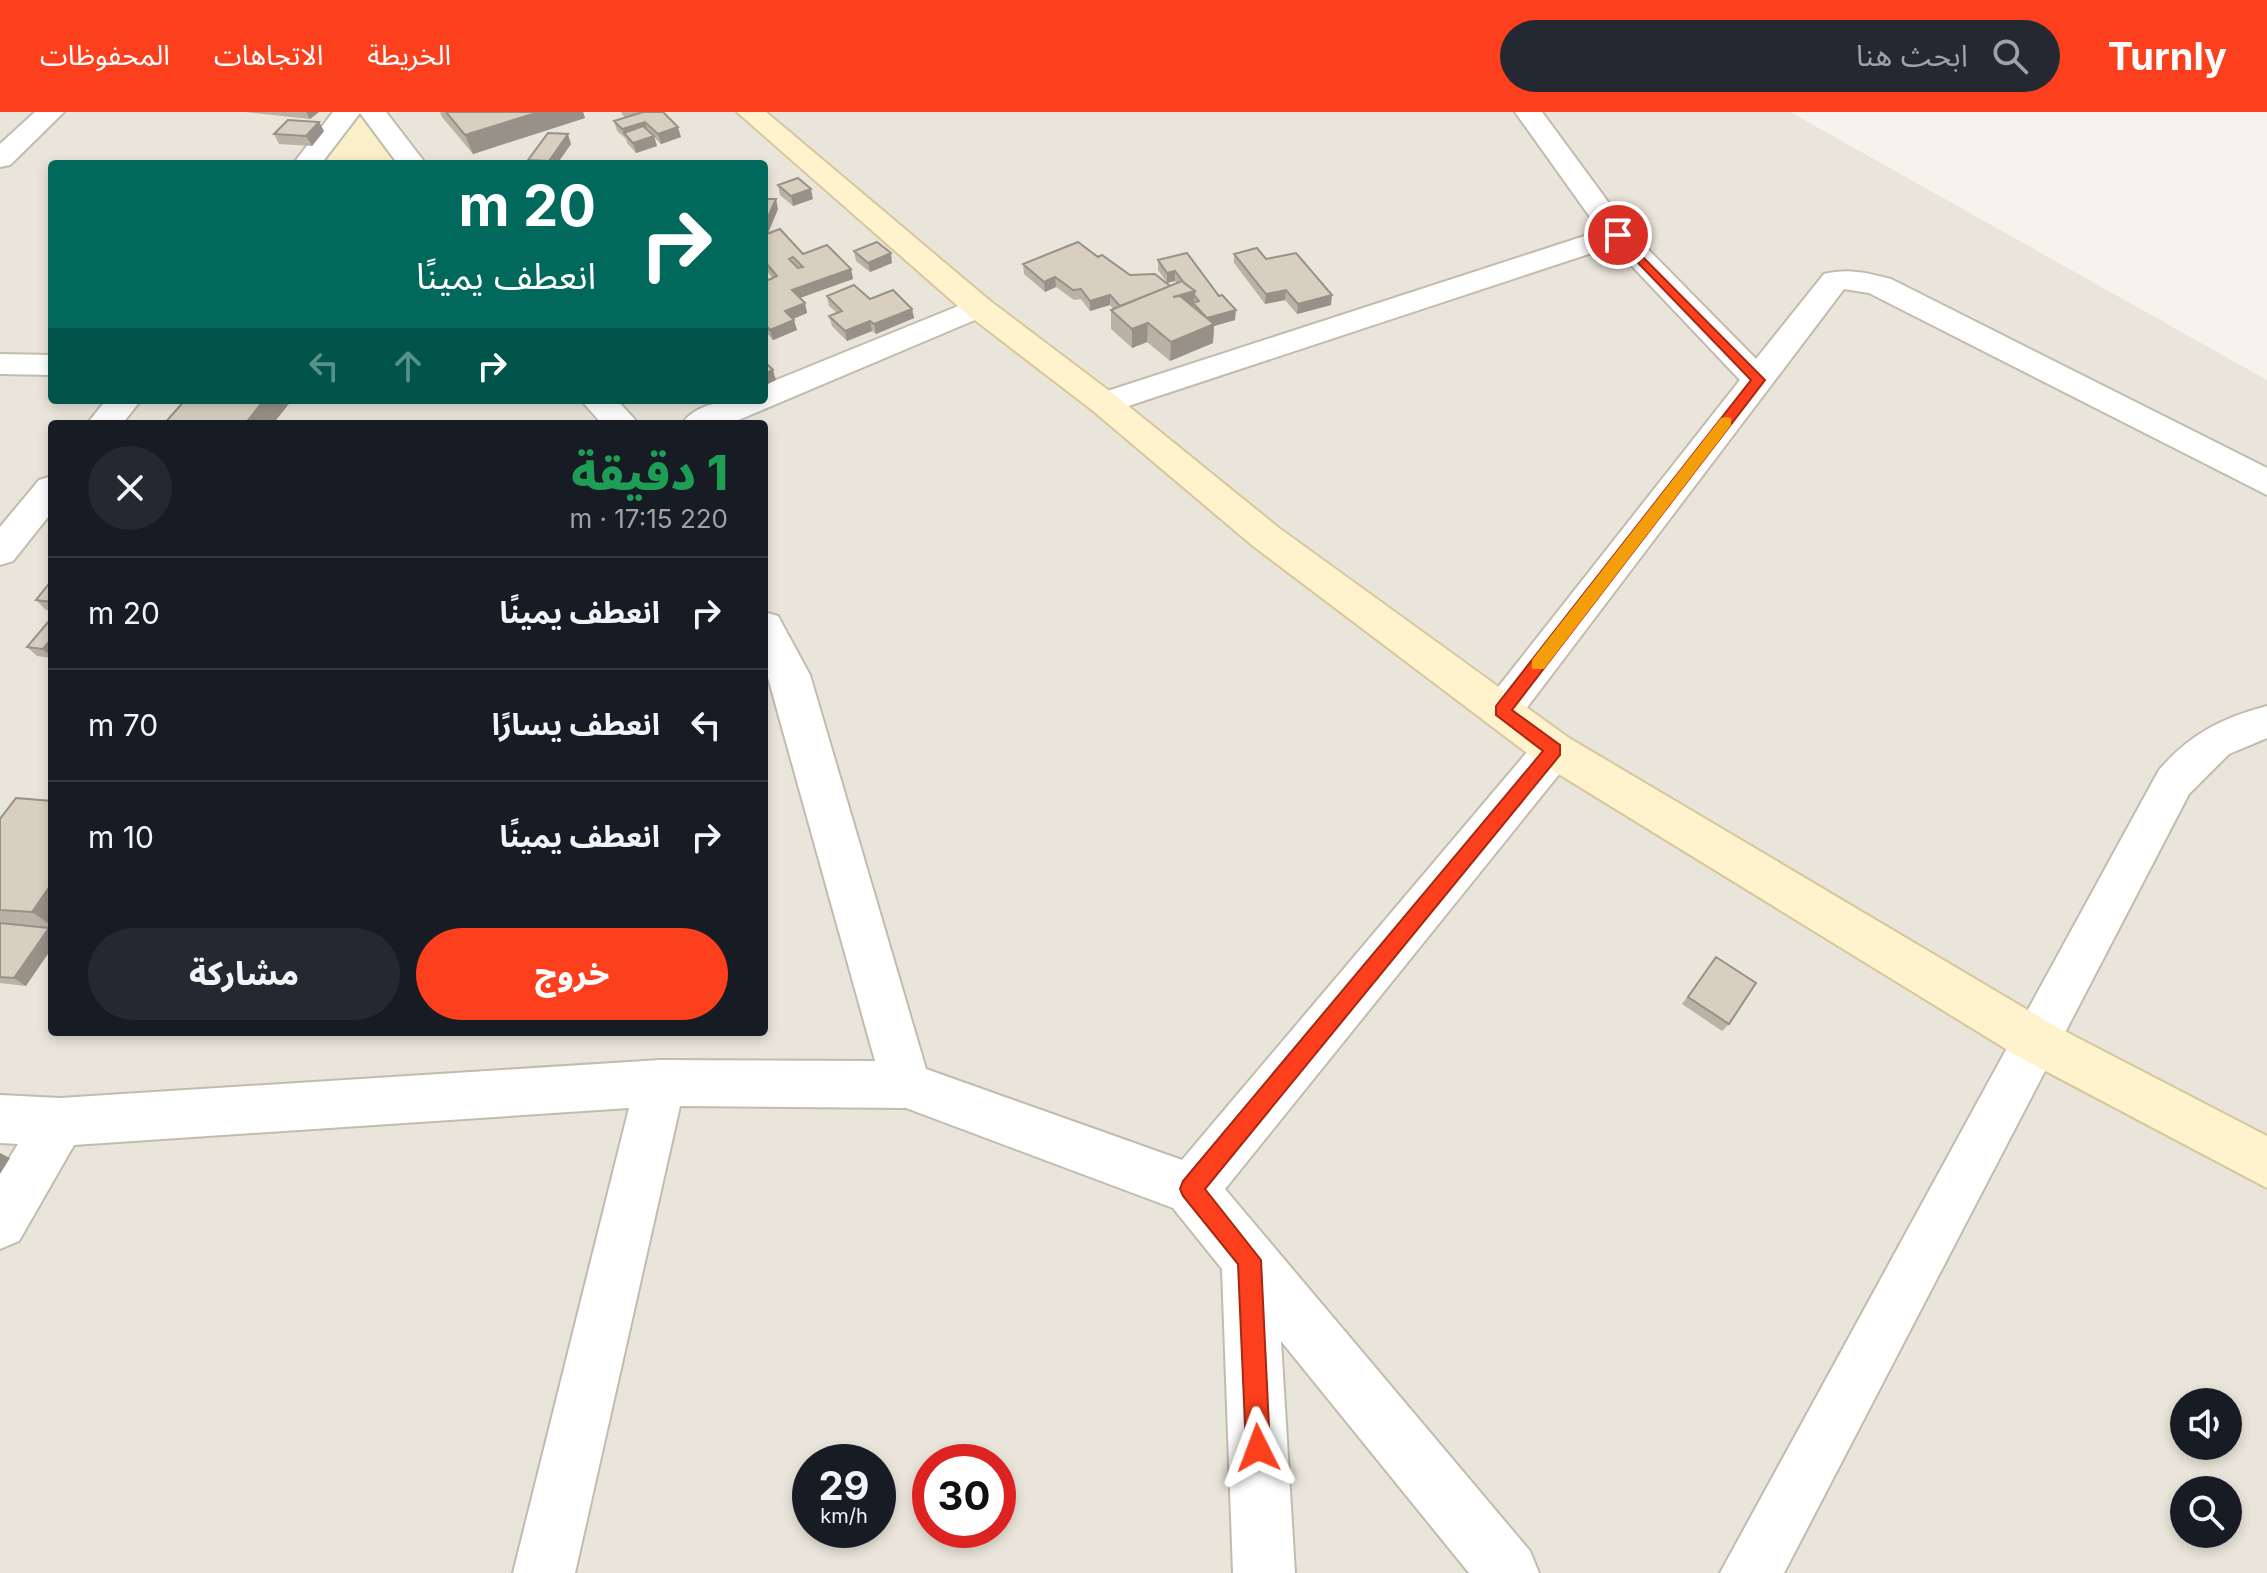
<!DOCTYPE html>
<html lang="ar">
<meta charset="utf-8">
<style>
body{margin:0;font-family:Inter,"Noto Sans Arabic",sans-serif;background:#242831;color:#f1f3f6;direction:rtl;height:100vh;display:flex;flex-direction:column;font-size:30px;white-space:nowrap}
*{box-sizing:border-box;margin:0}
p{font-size:26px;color:#9ea1a6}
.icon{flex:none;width:44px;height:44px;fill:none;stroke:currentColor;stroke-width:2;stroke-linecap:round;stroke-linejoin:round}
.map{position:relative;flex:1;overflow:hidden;direction:ltr}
.panel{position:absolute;left:48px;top:308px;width:720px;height:616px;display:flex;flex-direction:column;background:#171b24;border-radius:8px;box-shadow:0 4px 12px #0003;direction:rtl}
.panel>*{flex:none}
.guide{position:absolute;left:48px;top:48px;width:720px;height:244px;border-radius:8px;box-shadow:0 4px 12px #0003;direction:rtl;background:#00695c;color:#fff;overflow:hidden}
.fabs{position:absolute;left:2170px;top:1276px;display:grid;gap:16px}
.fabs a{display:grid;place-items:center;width:72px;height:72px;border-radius:50%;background:#171b24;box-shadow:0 4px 12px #0003;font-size:40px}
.speed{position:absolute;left:792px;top:1332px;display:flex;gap:16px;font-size:40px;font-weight:700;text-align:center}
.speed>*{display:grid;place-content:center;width:104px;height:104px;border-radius:50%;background:#171b24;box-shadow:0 4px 12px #0003;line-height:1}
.speed small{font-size:20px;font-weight:400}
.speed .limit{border:12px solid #d22;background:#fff;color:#111}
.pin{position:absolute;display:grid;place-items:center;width:68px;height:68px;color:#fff;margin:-34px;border:4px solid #fff;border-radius:50%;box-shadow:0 2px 8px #0007}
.me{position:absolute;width:88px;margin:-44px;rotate:357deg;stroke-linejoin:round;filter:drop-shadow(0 0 6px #0008)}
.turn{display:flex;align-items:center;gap:28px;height:168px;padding:0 40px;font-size:36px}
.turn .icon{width:104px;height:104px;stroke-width:2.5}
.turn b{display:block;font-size:56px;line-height:68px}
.lanes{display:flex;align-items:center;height:76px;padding:0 40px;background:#0003;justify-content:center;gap:40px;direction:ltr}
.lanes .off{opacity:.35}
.round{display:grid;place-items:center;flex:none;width:84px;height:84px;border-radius:42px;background:#242831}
.head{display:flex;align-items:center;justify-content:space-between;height:136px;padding:0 40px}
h1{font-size:48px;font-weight:800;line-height:60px;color:#1e9e55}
.action{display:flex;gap:16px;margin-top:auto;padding:16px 40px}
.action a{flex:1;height:92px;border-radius:48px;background:#fc3f1d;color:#fff;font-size:32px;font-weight:800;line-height:92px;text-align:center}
.action a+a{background:#242831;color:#f1f3f6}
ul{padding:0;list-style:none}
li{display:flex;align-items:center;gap:24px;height:112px;padding:0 40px;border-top:2px solid #363941}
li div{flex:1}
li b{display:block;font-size:30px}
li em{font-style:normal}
header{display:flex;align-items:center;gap:48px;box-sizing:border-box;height:112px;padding:0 40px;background:#fc3f1d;color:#fff}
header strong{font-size:38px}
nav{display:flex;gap:44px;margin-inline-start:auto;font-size:28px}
.search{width:560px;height:72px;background:#242831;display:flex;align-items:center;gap:20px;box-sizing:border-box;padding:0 28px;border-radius:44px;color:#9ea1a6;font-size:30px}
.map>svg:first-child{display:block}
.residential{fill:#eae5da;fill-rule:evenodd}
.sand{fill:#f9efc9}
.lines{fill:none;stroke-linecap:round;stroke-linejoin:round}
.street-casing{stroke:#c2bbae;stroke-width:4}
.secondary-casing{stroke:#d6c79b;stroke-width:4}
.street{fill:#fff;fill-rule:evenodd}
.secondary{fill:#fff3cd;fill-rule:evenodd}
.wall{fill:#bab2a6}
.shaded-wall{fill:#979187}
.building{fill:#d8cfc1;stroke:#979187;stroke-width:2;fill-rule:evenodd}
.route{fill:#fc3f1d;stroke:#a42913;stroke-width:2}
.slow{fill:#f59e0b}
</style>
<header>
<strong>Turnly</strong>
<div class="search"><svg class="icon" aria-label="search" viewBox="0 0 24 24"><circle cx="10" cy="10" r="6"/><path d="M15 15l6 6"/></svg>ابحث هنا</div>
<nav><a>الخريطة</a><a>الاتجاهات</a><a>المحفوظات</a></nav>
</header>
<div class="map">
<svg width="2267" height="1461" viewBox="0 0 2267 1461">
<rect width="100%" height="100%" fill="#f6f3ec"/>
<!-- residential -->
<path class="residential" d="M 0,0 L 1790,0 L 2267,268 L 2267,1461 L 0,1461 ZM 52,52 L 764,52 L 764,288 L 52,288 ZM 52,312 L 764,312 L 764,920 L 52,920 ZM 2184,1290 L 2228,1290 L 2228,1334 L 2184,1334 ZM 810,1350 L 878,1350 L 878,1418 L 810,1418 ZM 930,1350 L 998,1350 L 998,1418 L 930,1418 ZM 2184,1378 L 2228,1378 L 2228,1422 L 2184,1422 Z"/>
<!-- sand -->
<path class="sand" d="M 347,0 L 361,0 L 400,52 L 309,52 Z"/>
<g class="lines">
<!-- street casing -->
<g class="street-casing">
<path id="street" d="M 35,0 L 64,0 L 10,53 L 0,55 L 0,32 Z
M 333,0 L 386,0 L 426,52 L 398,52 L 360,1 L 321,52 L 293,52 Z
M 1515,0 L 1542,0 L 1628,117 L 1756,247 L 1824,162 C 1848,156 1867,161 1891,167 L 2267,356 L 2267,383 L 1869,181 L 1844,177 L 1516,610 L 1502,615 L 1488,610 L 1482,599 L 1488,588 L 1740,268 L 1613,134 L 1116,298 L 1104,302 L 1092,298 L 1087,291 L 1092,284 L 1600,119 Z
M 978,186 L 989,188 L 994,195 L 989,202 L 729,312 L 682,312 C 698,287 738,288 764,288 L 764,273 Z
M 0,242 L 52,243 L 52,263 L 0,262 Z
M 106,288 L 141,288 L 122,312 L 87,312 Z
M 581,288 L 617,288 L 639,312 L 602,312 Z
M 52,364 L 52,400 L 13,449 L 0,453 L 0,415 L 39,368 Z
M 764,500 L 778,504 L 810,563 L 926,957 L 1182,1048 L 1539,626 L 1554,622 L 1569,626 L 1575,638 L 1569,650 L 1225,1077 L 1530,1439 L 1539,1461 L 1469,1461 L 1281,1229 L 1295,1461 L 1233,1461 L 1222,1157 L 1173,1096 L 906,996 L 680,994 L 575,1461 L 513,1461 L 629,996 L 74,1033 L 19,1129 L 0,1137 L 0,1061 L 18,1032 L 0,1031 L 0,983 L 60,986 L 660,948 L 875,949 L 764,551 Z
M 2267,594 L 2267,626 L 2229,642 L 2189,682 L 1784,1461 L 1720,1461 L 2159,658 C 2190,622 2222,606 2267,594 Z"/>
</g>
<!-- secondary casing -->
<g class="secondary-casing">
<path id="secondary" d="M 737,0 L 766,0 L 989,188 L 1116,284 L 1279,416 L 1569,626 L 2053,913 L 2267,1024 L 2267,1076 L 2019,945 L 1539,650 L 1253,434 L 1092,298 L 967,202 Z"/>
</g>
<!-- street -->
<use href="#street" class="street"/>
<!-- secondary -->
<use href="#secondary" class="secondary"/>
</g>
<!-- wall -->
<path class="wall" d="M 245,0 L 319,0 L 310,7 Z
M 440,0 L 583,0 L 585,6 L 473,42 L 442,5 Z
M 621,0 L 663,0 L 681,25 L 661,32 L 654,25 L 657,34 L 636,41 L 627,31 L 626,27 L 617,19 L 614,9 L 625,6 Z
M 319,10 L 324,19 L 312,34 L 279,32 L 274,22 Z
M 571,32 L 557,52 L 530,52 L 528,48 Z
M 778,73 L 813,87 L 793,94 L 780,83 Z
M 764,87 L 778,97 L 768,121 L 803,142 L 851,157 L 853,167 L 800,186 L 805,191 L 807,201 L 793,207 L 797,218 L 773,228 L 764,218 L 764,170 L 773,166 L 764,156 L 764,123 L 767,121 L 764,121 Z
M 854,139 L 892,151 L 870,160 L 856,149 Z
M 1187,141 L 1235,208 L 1214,214 L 1213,231 L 1170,249 L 1147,230 L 1132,236 L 1111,217 L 1111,198 L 1113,197 L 1110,193 L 1090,199 L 1081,187 L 1074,188 L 1056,175 L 1045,180 L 1024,162 L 1023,152 L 1098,145 L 1130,163 L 1170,174 L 1177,171 L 1175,169 L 1167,171 L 1158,158 L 1158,148 Z
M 1234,142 L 1266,147 L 1331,193 L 1297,202 L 1285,188 L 1265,192 L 1234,151 Z
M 827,184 L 870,187 L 912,197 L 914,206 L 876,222 L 872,219 L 847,229 L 832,214 L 829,204 L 837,201 L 829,194 Z
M 52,468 L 52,498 L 46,498 L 36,488 Z
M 52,509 L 52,546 L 37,544 L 27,535 Z
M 52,689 L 52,816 L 40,815 L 26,874 L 0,871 L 0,707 Z
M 1716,845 L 1729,912 L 1722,919 L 1682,892 Z"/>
<!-- shaded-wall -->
<path class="shaded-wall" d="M 306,0 L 319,0 L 310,7 Z
M 539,0 L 583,0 L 585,6 L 473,42 L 465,23 Z
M 319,10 L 324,19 L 312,34 L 306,24 Z
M 645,10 L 648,20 L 624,21 L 626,27 L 622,17 Z
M 678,15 L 681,25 L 661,32 L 658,22 Z
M 568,22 L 571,32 L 557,52 L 550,52 L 549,49 Z
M 654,24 L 657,34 L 636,41 L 633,31 Z
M 811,77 L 813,87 L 793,94 L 791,84 Z
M 776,87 L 778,97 L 768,121 L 765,112 Z
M 891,141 L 892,151 L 870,160 L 868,151 Z
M 851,157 L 853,167 L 794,188 L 792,178 Z
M 1175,159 L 1175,169 L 1167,171 L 1167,161 Z
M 1055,165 L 1056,175 L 1045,180 L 1044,170 Z
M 1286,178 L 1285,188 L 1265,192 L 1266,182 Z
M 1177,179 L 1195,179 L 1193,199 L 1126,201 Z
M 1110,183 L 1110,193 L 1090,199 L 1090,189 Z
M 1332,183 L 1331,193 L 1297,202 L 1298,192 Z
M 805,191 L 807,201 L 788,209 L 785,199 Z
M 912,197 L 914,206 L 876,222 L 874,212 Z
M 1236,198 L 1235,208 L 1214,214 L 1213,231 L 1170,249 L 1171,230 L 1207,207 Z
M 794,208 L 797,218 L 773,228 L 770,218 Z
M 870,209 L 872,219 L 847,229 L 845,219 Z
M 1148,211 L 1147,230 L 1132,236 L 1132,217 Z
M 773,258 L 776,268 L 764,274 L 764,262 Z
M 264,288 L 292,288 L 273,312 L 245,312 Z
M 52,526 L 52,545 L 43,537 Z
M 52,771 L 52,814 L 32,800 Z
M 49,816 L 52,818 L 52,836 L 26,874 L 14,866 Z
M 0,1041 L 10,1046 L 0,1062 Z"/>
<!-- building -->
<path class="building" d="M 446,0 L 539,0 L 465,23 Z
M 643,0 L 663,0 L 678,15 L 658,22 L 645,10 L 622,17 L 614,9 Z
M 288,8 L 319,10 L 306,24 L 274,22 Z
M 643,14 L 654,24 L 633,31 L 624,21 Z
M 548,21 L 568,22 L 549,49 L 528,48 Z
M 798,66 L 811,77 L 791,84 L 778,73 Z
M 764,87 L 776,87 L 765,112 L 764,112 Z
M 780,117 L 803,142 L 827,133 L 851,157 L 792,178 L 805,191 L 785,199 L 794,208 L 770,218 L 764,211 L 764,170 L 777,164 L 764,149 L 764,123 ZM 793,145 L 803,155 L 798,156 L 789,147 Z
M 877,130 L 891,141 L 868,151 L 854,139 Z
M 1078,130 L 1098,145 L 1102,143 L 1130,163 L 1155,162 L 1170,174 L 1120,194 L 1110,183 L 1090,189 L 1081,177 L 1073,178 L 1055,165 L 1044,170 L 1023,152 Z
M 1257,136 L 1266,147 L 1296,141 L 1332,183 L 1298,192 L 1286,178 L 1266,182 L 1234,142 Z
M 1187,141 L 1219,184 L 1222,183 L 1236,198 L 1207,206 L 1193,191 L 1199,189 L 1194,183 L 1195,179 L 1184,171 L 1175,159 L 1167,161 L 1158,148 Z
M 1182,169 L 1195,179 L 1173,185 L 1180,184 L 1214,212 L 1171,230 L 1148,211 L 1132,217 L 1111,198 Z
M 854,173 L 870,187 L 893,178 L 912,197 L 874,212 L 870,209 L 845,219 L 829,204 L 842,199 L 827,184 Z
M 764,249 L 773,258 L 764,262 Z
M 185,288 L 264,288 L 245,312 L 164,312 Z
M 52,468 L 52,490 L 36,488 Z
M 49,509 L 52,509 L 52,526 L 43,537 L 27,535 Z
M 16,686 L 52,689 L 52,771 L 32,800 L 0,798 L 0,707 Z
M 0,811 L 49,816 L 14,866 L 0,865 Z
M 1716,845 L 1756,871 L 1729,912 L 1688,885 Z"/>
<!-- route -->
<path class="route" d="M 1618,120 L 1765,268 L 1512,598 L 1560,633 L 1560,643 L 1205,1077 L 1261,1148 L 1270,1336 L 1267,1344 L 1258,1348 L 1249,1344 L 1246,1336 L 1238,1152 L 1183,1084 L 1180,1077 L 1183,1069 L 1543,639 L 1496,603 L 1496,594 L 1751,268 L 1614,126 L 1612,123 Z"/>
<!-- slow -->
<path class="slow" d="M 1726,305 L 1731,306 L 1731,313 L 1544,557 L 1532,557 L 1532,548 L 1721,306 Z"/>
</svg>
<div class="fabs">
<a><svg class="icon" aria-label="sound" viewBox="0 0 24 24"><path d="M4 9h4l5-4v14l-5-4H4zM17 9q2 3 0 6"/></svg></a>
<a><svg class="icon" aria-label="search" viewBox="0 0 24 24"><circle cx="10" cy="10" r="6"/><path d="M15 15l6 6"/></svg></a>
</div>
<div class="speed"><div>29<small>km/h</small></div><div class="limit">30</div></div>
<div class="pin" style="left:1618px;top:123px;background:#d93025"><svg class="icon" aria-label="arrive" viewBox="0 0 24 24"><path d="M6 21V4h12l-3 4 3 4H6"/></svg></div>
<svg class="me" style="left:1258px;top:1336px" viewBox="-20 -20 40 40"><path d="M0-17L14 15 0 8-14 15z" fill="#fc3f1d" stroke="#fff" stroke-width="4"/></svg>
<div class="guide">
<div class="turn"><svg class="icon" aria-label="right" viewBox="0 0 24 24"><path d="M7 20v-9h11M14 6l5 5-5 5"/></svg><div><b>20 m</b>انعطف يمينًا</div></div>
<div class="lanes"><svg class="icon off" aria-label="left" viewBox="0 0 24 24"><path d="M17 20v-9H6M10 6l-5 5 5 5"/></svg><svg class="icon off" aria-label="ahead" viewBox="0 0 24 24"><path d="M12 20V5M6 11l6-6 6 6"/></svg><svg class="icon" aria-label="right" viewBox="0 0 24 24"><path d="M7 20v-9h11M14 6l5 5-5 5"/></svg></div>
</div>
<section class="panel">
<div class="head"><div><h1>1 دقيقة</h1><p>220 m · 17:15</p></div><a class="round"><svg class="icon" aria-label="close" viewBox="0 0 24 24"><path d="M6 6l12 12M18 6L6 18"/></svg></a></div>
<ul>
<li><svg class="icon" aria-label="right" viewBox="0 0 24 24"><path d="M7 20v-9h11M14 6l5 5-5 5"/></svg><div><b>انعطف يمينًا</b></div><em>20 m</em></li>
<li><svg class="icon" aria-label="left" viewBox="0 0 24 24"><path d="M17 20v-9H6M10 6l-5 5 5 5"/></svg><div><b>انعطف يسارًا</b></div><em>70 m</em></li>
<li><svg class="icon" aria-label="right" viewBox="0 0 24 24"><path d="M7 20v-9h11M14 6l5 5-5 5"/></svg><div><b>انعطف يمينًا</b></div><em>10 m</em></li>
</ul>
<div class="action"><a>خروج</a><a>مشاركة</a></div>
</section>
</div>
